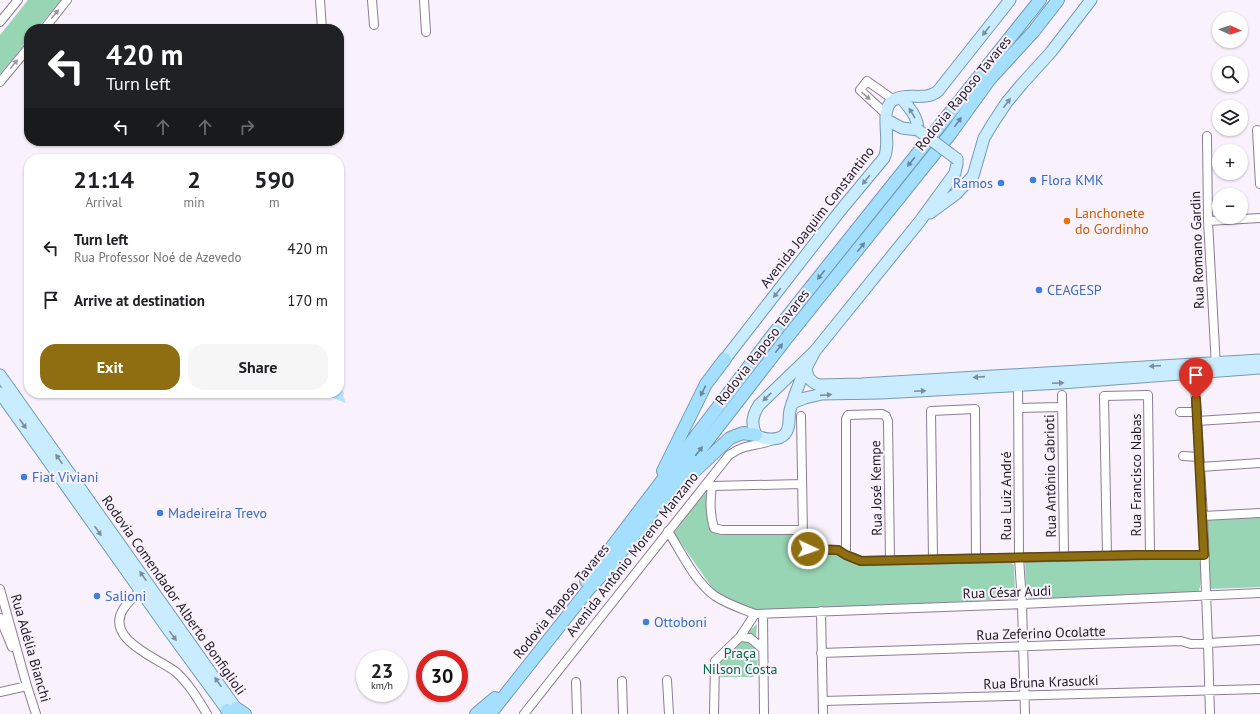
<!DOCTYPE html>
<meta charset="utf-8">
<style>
body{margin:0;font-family:"PT Sans",sans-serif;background:#f6f6f6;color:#202124;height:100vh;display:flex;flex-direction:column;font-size:15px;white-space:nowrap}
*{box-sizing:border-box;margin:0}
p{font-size:13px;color:#757577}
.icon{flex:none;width:22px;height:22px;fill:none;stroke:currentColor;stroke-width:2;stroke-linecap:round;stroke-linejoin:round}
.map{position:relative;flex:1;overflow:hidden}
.side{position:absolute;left:24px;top:154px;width:320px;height:244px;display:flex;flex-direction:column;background:#fff;border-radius:16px;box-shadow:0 1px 3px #0004}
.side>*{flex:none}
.banner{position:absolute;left:24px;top:24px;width:320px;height:122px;border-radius:16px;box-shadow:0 1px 3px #0004;background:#202124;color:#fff;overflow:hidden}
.needle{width:26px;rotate:93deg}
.buttons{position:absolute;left:1212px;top:12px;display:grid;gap:8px}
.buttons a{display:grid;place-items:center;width:36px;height:36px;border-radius:50%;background:#fff;box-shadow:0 1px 3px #0004;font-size:20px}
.speed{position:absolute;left:356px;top:650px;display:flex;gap:8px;font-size:20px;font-weight:700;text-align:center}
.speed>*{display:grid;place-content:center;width:52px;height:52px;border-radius:50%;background:#fff;box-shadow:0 1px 3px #0004;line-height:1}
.speed small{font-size:10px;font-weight:400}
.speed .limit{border:6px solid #d22;background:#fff;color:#111}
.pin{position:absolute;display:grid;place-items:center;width:34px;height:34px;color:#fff;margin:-41px -17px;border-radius:50% 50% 50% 0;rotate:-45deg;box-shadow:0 0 4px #0007}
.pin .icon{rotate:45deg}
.me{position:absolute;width:44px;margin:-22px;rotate:93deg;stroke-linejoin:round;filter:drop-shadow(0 0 3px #0008)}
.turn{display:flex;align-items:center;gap:14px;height:84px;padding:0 16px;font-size:18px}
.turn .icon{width:52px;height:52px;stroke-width:2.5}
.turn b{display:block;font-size:28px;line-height:34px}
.lanes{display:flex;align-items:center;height:38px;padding:0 16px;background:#0003;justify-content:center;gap:20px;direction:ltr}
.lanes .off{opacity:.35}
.eta{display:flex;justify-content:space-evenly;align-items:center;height:68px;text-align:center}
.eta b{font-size:24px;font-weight:700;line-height:28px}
.action{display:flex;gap:8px;margin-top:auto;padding:8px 16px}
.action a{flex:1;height:46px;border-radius:16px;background:#8f6d11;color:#fff;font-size:16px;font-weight:700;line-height:46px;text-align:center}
.action a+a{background:#f6f6f6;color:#202124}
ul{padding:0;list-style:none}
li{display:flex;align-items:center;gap:12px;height:52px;padding:0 16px}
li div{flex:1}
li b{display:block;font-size:15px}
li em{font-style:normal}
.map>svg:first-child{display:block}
.green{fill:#97d5b4}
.water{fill:#b6e2fb}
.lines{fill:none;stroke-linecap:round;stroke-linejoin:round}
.minor-casing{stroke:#8b7d94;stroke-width:10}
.major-casing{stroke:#769ab1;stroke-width:13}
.highway-casing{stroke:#769ab1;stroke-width:14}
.minor{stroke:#fff;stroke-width:8}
.major{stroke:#c9ecfe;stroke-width:11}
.highway{stroke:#a5dffe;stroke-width:12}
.major-bridge-casing{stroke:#769ab1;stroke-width:13;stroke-linecap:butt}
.major-bridge{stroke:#c9ecfe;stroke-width:11}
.oneway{fill:#9a989c}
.oneway2{fill:#7c8e9b}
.oneway3{fill:#69869b}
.route-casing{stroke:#5d470b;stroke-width:10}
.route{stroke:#8f6d11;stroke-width:7}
.shop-dot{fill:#3f7fe0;stroke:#f9f2fd;stroke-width:1.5}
.food-dot{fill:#e8710a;stroke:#f9f2fd;stroke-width:1.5}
.labels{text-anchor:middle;stroke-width:4;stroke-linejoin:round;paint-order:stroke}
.street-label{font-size:14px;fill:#1f1a23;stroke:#f9f2fd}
.shop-label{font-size:14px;fill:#366cbe;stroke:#f9f2fd;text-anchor:start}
.food-label{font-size:14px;fill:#c56008;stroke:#f9f2fd;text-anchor:start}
.park-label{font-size:14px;fill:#056845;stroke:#f9f2fd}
</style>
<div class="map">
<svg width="1260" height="714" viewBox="0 0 1260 714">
<rect width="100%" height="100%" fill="#f9f2fd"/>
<!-- green -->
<path class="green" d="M 28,0 L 61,0 L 37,29 L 29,29 L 29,39 L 0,74 L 0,35 Z
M 706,493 L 708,494 L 708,525 L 714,531 L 793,533 L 802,550 L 808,554 L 835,554 L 857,564 L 1009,561 L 1014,565 L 1015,594 L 1013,598 L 1010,599 L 757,612 L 722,596 L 715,592 L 674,533 L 703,494 Z
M 1260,517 L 1260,587 L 1210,589 L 1208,519 Z
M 1198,556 C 1202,564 1202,585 1198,593 L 1031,599 L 1026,592 L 1025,560 Z
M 757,624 L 756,638 L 747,633 Z
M 741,641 C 759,640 759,660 756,673 L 753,677 L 718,677 L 718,663 Z"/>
<!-- water -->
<path class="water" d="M 339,378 L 340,379 L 341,388 L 344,393 L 343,396 L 346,403 L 330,397 L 327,393 L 339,393 Z"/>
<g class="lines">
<!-- minor casing -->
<g class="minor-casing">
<path id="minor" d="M 320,0 L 322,29
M 372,0 L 374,25
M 424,0 L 426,32
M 0,22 L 18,0
M 44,29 L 67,0
M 0,82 L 29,47
M 886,114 L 860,90 L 867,81 L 894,100
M 1257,130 L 1260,184
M 1207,136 L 1208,221 L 1216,367
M 1208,221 L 1260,218
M 1194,369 L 1203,516 L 1208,643 L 1210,714
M 1018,381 L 1019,557 L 1022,604 L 1025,714
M 1062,395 L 1064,557
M 1018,408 L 1062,407
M 1180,412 L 1197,412
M 801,416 L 803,536 L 805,544 L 808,549 L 838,550 L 846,555 L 861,561 L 1150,555 L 1205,555
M 1197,421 L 1260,417
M 1183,456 L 1199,457
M 1200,467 L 1260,463
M 705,485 L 712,486 C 710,499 710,515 714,528 L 722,530 L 803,530
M 712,486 L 802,484
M 1203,516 L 1260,513
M 668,531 C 681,552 695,582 715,596 C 727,604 742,609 755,614 L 1022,604 L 1260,593
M 846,555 L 846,419 L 848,415 L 882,414 L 886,416 L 888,421 L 890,560
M 1107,556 L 1104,396 L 1148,395 L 1150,555
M 933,559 L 931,411 L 975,409 L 976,558
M 0,589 L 27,686 L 36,714
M 141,590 C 135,596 128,602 124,608 C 103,639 158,658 176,672 C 189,684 198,699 207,714
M 821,611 L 823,714
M 763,615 L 764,714
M 0,618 L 12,647
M 740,637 L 750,638 L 763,649
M 821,653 L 1181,641 L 1191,644 L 1260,640
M 667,680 L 669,714
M 622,681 L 623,714
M 576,682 L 577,714
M 0,692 L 27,686
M 823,701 L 1260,689
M 524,714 L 729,455 C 746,443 756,447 773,440
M 714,714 L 715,661 L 740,637 L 755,614"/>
</g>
<!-- major casing -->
<g class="major-casing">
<path id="major" d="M 887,120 L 902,128 L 918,130 C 918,117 909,107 901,98
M 930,213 L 956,194 L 973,176 L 984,138 L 993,123 L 1007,102 L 1022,84 L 1051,52 L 1091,0
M 815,351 C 805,369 796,389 790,410 C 788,418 791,427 785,434 C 779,441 764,440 756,435 C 751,424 752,416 759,405 L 815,351 L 920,221 L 955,173 L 957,164 L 957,159
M 725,359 L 840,211 L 884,158 C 892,142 879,112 892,101 C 905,91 925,102 938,91 L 1010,0
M 806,367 C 807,377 810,382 819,385 L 861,384 L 1260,360
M 0,375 L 240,714
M 0,393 L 167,628 L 230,714
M 792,403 L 805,398 L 822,394 L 881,393 L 1061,383 L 1260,368"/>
</g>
<!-- highway casing -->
<g class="highway-casing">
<path id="highway" d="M 663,471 L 706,384 L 725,359
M 684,481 L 730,438 L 743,433 L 756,435
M 586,581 L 771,337 L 1040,0
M 236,708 L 245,714
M 227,710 L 229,714
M 476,714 L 495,698
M 490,714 L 588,590 L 612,564 L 786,339 L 951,133 L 990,79 L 1034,31 L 1058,0"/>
</g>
<!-- minor -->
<use href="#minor" class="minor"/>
<!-- major -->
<use href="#major" class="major"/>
<!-- highway -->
<use href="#highway" class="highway"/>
<!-- major-bridge casing -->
<g class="major-bridge-casing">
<path id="major-bridge" d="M 918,130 L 957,159"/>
</g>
<!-- major-bridge -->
<use href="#major-bridge" class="major-bridge"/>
</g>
<!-- one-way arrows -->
<defs><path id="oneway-solid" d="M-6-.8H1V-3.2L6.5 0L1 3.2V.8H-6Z"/></defs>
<g class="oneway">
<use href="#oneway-solid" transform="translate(55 14) rotate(-51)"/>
<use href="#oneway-solid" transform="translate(14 64) rotate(-51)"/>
<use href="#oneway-solid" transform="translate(866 96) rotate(42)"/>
</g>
<g class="oneway2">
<use href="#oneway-solid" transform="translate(986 31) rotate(128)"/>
<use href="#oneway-solid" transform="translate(1007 103) rotate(-53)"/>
<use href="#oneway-solid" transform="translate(912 113) rotate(-121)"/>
<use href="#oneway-solid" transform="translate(866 180) rotate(129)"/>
<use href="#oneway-solid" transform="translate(777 293) rotate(128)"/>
<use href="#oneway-solid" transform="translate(1155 366) rotate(176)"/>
<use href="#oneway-solid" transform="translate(979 377) rotate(176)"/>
<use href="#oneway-solid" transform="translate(1058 383) rotate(-3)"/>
<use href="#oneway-solid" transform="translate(920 391) rotate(-3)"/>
<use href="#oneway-solid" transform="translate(826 395) rotate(-4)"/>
<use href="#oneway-solid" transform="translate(767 397) rotate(136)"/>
<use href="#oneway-solid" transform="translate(23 424) rotate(55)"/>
<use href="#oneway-solid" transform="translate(59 459) rotate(-125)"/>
<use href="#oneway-solid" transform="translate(98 531) rotate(55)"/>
<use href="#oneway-solid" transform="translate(143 576) rotate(-125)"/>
<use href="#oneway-solid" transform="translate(173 636) rotate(54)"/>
<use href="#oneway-solid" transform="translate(218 682) rotate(-125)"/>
</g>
<g class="oneway3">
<use href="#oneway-solid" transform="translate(958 122) rotate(-54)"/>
<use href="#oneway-solid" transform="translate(911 162) rotate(129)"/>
<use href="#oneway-solid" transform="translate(861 247) rotate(-51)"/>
<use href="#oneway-solid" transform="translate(821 275) rotate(129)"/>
<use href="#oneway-solid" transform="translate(779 348) rotate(-52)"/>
<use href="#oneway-solid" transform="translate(703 391) rotate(117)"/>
<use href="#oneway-solid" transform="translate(699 451) rotate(-52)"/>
</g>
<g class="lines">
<!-- route casing -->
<g class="route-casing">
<path id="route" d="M 808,549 L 838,550 L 846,555 L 861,561 L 1136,555 L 1204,555 L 1196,399"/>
</g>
<!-- route -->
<use href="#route" class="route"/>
</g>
<!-- markers -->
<g class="shop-dot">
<circle cx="1033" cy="180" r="4"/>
<circle cx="1001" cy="183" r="4"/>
<circle cx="1039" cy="290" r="4"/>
<circle cx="24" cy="477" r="4"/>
<circle cx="160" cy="513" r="4"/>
<circle cx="97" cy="596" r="4"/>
<circle cx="646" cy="622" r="4"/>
</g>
<circle class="food-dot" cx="1067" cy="221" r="4"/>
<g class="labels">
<!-- street labels -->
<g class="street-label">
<text transform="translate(963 93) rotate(-51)" y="5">Rodovia Raposo Tavares</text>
<text transform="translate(817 217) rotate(-52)" y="5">Avenida Joaquim Constantino</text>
<text transform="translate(1197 250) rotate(-92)" y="5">Rua Romano Gardin</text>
<text transform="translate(762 347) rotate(-52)" y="5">Rodovia Raposo Tavares</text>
<text transform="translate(1136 475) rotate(-90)" y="5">Rua Francisco Nabas</text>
<text transform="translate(1050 476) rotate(-91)" y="5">Rua Antônio Cabrioti</text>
<text transform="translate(876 488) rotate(-91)" y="5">Rua José Kempe</text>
<text transform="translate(1006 496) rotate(-90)" y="5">Rua Luiz André</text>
<text transform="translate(632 554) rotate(-52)" y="5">Avenida Antônio Moreno Manzano</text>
<text transform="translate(1007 592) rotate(-2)" y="5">Rua César Audi</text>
<text transform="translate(174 595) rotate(55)" y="5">Rodovia Comendador Alberto Bonfiglioli</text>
<text transform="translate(561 601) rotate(-51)" y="5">Rodovia Raposo Tavares</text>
<text transform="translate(1041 633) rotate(-2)" y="5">Rua Zeferino Ocolatte</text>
<text transform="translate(31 648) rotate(74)" y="5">Rua Adélia Bianchi</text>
<text transform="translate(1041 682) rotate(-2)" y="5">Rua Bruna Krasucki</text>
</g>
<!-- shop labels -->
<g class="shop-label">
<text x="1041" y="185">Flora KMK</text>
<text x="993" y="188" text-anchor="end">Ramos</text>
<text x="1047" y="295">CEAGESP</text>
<text x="32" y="482">Fiat Viviani</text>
<text x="168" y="518">Madeireira Trevo</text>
<text x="105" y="601">Salioni</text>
<text x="654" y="627">Ottoboni</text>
</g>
<!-- food labels -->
<g class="food-label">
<text x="1075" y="218">Lanchonete<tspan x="1075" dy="16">do Gordinho</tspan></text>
</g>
<!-- park labels -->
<g class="park-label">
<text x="740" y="658">Praça<tspan x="740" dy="16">Nilson Costa</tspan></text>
</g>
</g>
</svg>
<div class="buttons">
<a><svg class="needle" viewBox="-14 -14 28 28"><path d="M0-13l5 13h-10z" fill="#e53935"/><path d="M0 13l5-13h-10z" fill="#757577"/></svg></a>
<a><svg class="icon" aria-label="search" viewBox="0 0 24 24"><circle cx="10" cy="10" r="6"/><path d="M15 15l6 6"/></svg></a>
<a><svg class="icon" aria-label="layers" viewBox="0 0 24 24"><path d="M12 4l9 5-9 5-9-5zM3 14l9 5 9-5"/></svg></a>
<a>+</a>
<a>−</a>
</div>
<div class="speed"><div>23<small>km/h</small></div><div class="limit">30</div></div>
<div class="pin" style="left:1196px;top:399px;background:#d93025"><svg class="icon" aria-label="arrive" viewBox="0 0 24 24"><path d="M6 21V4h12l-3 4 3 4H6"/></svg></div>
<svg class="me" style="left:808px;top:549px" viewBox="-20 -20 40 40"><circle r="17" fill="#8f6d11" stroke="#fff" stroke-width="3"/><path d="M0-11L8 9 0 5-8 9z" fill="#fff"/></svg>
<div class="banner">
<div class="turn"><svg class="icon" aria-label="left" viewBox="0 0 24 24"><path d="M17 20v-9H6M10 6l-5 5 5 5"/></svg><div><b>420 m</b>Turn left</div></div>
<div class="lanes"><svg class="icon" aria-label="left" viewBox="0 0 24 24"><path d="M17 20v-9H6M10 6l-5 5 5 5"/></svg><svg class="icon off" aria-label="ahead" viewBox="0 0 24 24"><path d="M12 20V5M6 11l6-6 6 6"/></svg><svg class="icon off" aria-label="ahead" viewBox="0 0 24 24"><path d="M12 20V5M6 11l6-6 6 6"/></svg><svg class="icon off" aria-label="right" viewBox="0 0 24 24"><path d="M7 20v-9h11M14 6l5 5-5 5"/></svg></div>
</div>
<section class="side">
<div class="eta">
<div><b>21:14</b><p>Arrival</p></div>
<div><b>2</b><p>min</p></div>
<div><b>590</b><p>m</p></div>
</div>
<ul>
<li><svg class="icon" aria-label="left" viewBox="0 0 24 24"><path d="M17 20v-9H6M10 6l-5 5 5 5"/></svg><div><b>Turn left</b><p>Rua Professor Noé de Azevedo</p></div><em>420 m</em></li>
<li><svg class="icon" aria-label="arrive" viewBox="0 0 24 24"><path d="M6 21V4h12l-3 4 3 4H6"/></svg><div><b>Arrive at destination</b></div><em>170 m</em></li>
</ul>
<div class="action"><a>Exit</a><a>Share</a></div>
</section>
</div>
